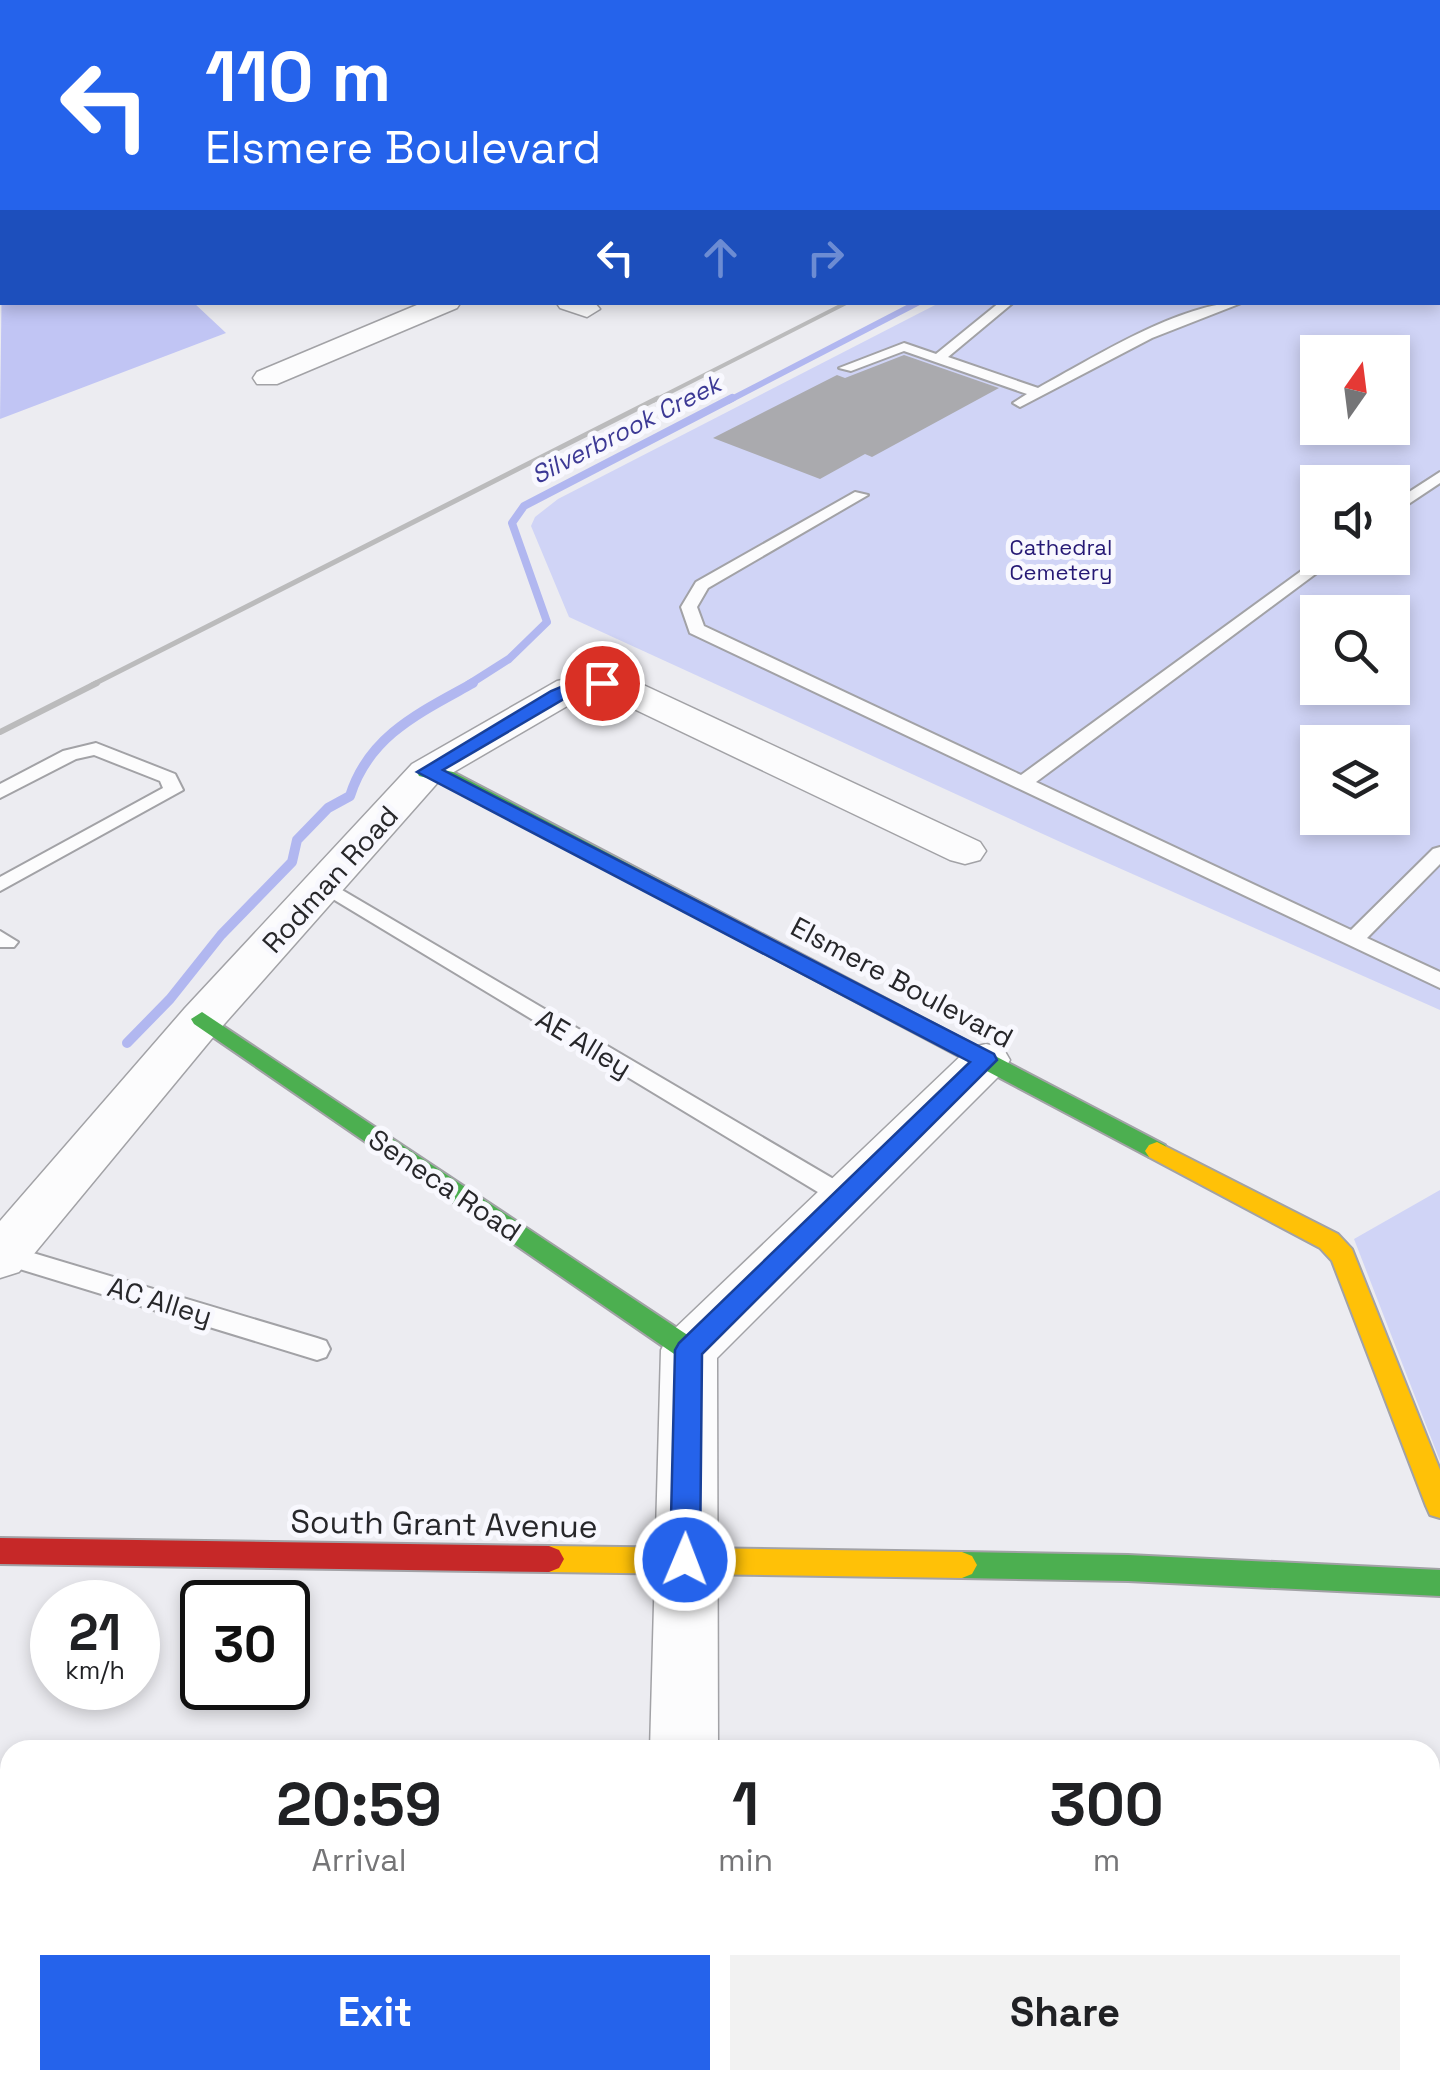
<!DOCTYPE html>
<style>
body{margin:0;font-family:"Space Grotesk",sans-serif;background:#f2f2f2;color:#202124;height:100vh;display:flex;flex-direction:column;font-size:38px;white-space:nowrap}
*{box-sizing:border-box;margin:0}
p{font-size:32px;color:#757577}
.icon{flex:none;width:55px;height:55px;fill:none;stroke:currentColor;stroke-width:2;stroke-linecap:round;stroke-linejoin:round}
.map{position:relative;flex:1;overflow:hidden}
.drawer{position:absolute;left:0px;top:1740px;width:1440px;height:350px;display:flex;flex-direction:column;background:#fff;border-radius:30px 30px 0 0;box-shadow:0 5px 15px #0003}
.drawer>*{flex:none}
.hud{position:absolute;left:0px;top:0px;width:1440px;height:305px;box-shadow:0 5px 15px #0003;background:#2563eb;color:#fff;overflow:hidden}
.needle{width:65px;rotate:14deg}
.tools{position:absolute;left:1300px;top:335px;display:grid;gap:20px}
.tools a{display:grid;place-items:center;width:110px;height:110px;border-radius:0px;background:#fff;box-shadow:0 5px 15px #0003;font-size:50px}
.speed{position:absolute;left:30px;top:1580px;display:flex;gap:20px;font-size:50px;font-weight:700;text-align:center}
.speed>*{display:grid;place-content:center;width:130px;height:130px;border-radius:50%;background:#fff;box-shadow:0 5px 15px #0003;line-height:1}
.speed small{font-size:25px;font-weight:400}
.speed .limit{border:5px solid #111;border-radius:15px;background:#fff;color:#111}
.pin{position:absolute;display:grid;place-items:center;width:85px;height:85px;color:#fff;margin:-42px;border:5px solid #fff;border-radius:50%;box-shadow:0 2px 10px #0007}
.me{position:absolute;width:110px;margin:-55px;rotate:1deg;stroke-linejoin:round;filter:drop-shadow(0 0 8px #0008)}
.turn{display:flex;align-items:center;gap:35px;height:210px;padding:0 40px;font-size:45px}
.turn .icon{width:130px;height:130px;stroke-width:2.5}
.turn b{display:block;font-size:70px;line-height:85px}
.lanes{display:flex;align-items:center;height:95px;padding:0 40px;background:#0003;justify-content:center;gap:50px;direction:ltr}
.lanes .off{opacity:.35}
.eta{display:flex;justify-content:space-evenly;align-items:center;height:170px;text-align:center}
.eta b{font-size:60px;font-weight:600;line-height:70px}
.primary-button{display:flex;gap:20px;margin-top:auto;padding:20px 40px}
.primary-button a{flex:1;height:115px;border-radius:0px;background:#2563eb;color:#fff;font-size:40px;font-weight:600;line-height:115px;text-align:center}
.primary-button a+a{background:#f2f2f2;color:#202124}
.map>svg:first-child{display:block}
.green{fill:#d0d4f6;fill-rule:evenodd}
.forest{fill:#c1c5f4}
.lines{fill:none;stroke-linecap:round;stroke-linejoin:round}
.stream-far2{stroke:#b1b7f0;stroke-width:6}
.stream-far1{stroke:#b1b7f0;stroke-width:8}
.stream{stroke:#b1b7f0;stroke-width:10}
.building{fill:#aaaaae}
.lane-casing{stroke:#a2a2a6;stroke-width:4}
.street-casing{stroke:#a2a2a6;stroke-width:3}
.fast-casing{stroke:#a2a2a6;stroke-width:4}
.slow-casing{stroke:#a2a2a6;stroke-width:4}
.jam-casing{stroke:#a2a2a6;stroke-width:4}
.lane{fill:#fcfcfd;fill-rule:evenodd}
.street{fill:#fcfcfd;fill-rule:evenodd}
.fast{fill:#4caf50;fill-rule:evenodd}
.slow{fill:#ffc107;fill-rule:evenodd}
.jam{fill:#c62828;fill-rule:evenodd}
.rail-far2{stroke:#bbbbbc;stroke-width:4}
.rail-far1{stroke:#bbbbbc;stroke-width:5}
.rail{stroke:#bbbbbc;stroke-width:6}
.route{fill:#2563eb;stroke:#184099;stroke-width:2.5}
.labels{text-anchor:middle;stroke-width:10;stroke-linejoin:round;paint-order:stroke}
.far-park-label{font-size:22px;fill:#251874;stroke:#f8f8fe}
.far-water-label{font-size:25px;font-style:italic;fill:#3c3995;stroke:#f8f8fe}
.street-label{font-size:28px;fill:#27272a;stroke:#f8f8fe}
.near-street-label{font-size:32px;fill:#27272a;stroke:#f8f8fe}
</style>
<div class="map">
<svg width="1440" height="2090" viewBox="0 0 1440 2090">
<rect width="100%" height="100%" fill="#ececf1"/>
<!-- green -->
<path class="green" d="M 1440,68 L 1440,1010 L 1067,845 L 569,617 L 531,526 L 535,517 L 558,499 L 939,303 L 1438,302 ZM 1318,352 L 1392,352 L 1392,428 L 1318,428 ZM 1318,482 L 1392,482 L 1392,558 L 1318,558 ZM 1318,612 L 1392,612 L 1392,688 L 1318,688 ZM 1318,742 L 1392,742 L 1392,818 L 1318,818 Z
M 1440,1190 L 1440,1461 L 1354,1239 Z"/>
<!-- forest -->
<path class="forest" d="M 2,264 L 2,302 L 194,303 L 226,333 L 0,419 Z"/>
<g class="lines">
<!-- stream-far2 -->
<path class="stream-far2" d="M 728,401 L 919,302"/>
<!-- stream-far1 -->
<path class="stream-far1" d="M 468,685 L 509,659 L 547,622 L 512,523 L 524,506 L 732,398"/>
<!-- stream -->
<path class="stream" d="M 127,1043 L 170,999 L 221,935 L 292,862 L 297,840 L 328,808 L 350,796 C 369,735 421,712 473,683"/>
</g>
<!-- building -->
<path class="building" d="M 904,355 L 999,388 L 872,457 L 865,454 L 820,479 L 713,438 L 837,375 L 845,378 Z"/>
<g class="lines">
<!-- lane casing -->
<g class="lane-casing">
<path id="lane" d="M 1440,74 L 1440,80 L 1438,81 L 1438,75 Z
M 1438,287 L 1440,287 L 1440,295 L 1438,295 Z
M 1000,302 L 1014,302 L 948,357 L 1038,388 C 1093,358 1181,302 1244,302 L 1152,338 L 1020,407 L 1013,403 L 1027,394 L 904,351 L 851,371 L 839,368 L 904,343 L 936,354 Z
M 1440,472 L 1440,483 L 1392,515 L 1392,503 Z
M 855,492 L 868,495 L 708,588 L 697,607 L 704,626 L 1021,775 L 1319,558 L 1337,558 L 1036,782 L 1351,930 L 1433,849 L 1440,847 L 1440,864 L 1367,938 L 1440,972 L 1440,988 L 690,633 L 681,607 L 696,582 Z
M 96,743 L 175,774 L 183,790 L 0,891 L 0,877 L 163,788 L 160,781 L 94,755 L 76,759 L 0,798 L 0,784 L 63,751 Z
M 325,880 L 854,1191 L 857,1197 L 854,1203 L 836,1203 L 318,890 L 315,886 Z
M 0,931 L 18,942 L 14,947 L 0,947 Z
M 3,1244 L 317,1338 L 326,1341 L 330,1349 L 326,1357 L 317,1360 L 0,1263 Z
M 0,1793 L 10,1793 L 10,1825 L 0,1825 Z
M 10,1976 L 10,2016 L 0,2021 L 0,1981 Z
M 799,2080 L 835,2080 L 836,2090 L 800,2090 Z"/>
</g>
<!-- street casing -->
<g class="street-casing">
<path id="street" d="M 740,0 L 767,0 L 768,2 L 742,2 Z
M 0,89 L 2,89 L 2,102 L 0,102 Z
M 0,127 L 2,128 L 2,141 L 0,141 Z
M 424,302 L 461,302 L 457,308 L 277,384 L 257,384 L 253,378 L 257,372 Z
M 556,302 L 594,302 L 600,309 L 587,317 L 560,308 Z
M 602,672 L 637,682 L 980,842 L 986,851 L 980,860 L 965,864 L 950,860 L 611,698 L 600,695 L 581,698 L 440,780 L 219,1030 L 19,1272 L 0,1278 L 0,1221 L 185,1008 L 412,764 L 557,681 Z
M 986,1044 L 1003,1048 L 1010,1060 L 1003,1072 L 717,1358 L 718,1750 L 650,1750 L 661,1350 L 669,1334 L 969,1048 Z
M 633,2080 L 709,2080 L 708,2090 L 632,2090 Z"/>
</g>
<!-- fast casing -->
<g class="fast-casing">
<path id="fast" d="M 426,766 L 453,772 L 1165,1145 L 1169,1151 L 1165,1157 L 1149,1157 L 440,781 L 419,776 L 417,772 Z
M 202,1012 L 698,1342 L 702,1350 L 698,1358 L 689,1361 L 680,1358 L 194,1024 L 191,1019 Z
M 962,1552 L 1128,1555 L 1440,1570 L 1440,1596 L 1128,1581 L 962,1578 L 952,1574 L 947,1565 L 952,1556 Z"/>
</g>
<!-- slow casing -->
<g class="slow-casing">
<path id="slow" d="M 1430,0 L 1440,0 L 1440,4 L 1431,2 Z
M 1157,1142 L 1338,1234 L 1352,1249 L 1440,1470 L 1440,1518 L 1430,1515 L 1426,1506 L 1332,1261 L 1320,1248 L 1149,1157 L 1145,1151 L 1149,1145 Z
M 549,1546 L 962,1552 L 972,1556 L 977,1565 L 972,1574 L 962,1578 L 549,1572 L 539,1568 L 534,1559 L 539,1550 Z"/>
</g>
<!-- jam casing -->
<g class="jam-casing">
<path id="jam" d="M 0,1538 L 549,1546 L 559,1550 L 564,1559 L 559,1568 L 549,1572 L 0,1564 Z"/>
</g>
<!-- lane -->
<use href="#lane" class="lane"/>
<!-- street -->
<use href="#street" class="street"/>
<!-- fast -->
<use href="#fast" class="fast"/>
<!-- slow -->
<use href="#slow" class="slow"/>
<!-- jam -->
<use href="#jam" class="jam"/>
<!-- rail-far2 -->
<path class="rail-far2" d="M 653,401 L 848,302"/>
<!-- rail-far1 -->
<path class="rail-far1" d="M 92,685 L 658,398"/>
<!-- rail -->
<path class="rail" d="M 0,732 L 97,683"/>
</g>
<!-- route -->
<path class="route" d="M 602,678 L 608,679 L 608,687 L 564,699 L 443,770 L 994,1054 L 997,1060 L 702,1354 L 700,1560 L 695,1569 L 685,1573 L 674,1569 L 670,1560 L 675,1350 L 679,1343 L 970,1062 L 417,772 L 551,691 L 573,682 Z"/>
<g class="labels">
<!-- far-park labels -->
<g class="far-park-label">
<text x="1061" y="555">Cathedral<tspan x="1061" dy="25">Cemetery</tspan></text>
</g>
<!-- far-water labels -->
<g class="far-water-label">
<text transform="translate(626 429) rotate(-27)" y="9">Silverbrook Creek</text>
</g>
<!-- street labels -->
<g class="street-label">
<text transform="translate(330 879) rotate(-48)" y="10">Rodman Road</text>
<text transform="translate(902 982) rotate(28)" y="10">Elsmere Boulevard</text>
<text transform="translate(584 1043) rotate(31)" y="10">AE Alley</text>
<text transform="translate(445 1185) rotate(34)" y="10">Seneca Road</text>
<text transform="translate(160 1301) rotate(17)" y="10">AC Alley</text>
</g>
<!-- near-street labels -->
<g class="near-street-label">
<text transform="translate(444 1524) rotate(1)" y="11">South Grant Avenue</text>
</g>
</g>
</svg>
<div class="tools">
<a><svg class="needle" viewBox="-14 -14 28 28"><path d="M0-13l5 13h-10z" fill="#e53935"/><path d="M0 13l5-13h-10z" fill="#757577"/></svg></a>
<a><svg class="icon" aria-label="sound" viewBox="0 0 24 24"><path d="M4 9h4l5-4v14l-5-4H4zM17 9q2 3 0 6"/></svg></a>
<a><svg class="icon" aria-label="search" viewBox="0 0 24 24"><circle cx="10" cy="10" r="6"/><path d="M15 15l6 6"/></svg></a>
<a><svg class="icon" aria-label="layers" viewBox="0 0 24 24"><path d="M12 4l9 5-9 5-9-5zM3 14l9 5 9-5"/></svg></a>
</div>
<div class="speed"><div>21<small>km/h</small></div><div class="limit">30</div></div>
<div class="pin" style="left:602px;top:683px;background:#d93025"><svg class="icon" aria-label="arrive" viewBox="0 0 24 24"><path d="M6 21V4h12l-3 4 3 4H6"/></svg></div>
<svg class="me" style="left:685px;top:1560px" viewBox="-20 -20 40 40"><circle r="17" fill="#2563eb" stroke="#fff" stroke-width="3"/><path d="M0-11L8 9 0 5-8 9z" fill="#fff"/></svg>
<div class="hud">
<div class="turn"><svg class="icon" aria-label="left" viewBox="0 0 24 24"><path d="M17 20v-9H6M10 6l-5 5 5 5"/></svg><div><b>110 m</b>Elsmere Boulevard</div></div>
<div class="lanes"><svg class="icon" aria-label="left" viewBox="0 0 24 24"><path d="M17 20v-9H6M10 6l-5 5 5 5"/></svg><svg class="icon off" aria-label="ahead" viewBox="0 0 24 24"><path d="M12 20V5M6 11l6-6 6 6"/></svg><svg class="icon off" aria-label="right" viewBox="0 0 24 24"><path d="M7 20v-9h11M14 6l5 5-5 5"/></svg></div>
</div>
<section class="drawer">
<div class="eta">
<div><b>20:59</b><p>Arrival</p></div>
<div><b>1</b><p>min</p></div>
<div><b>300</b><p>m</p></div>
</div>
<div class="primary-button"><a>Exit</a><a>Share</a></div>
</section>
</div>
